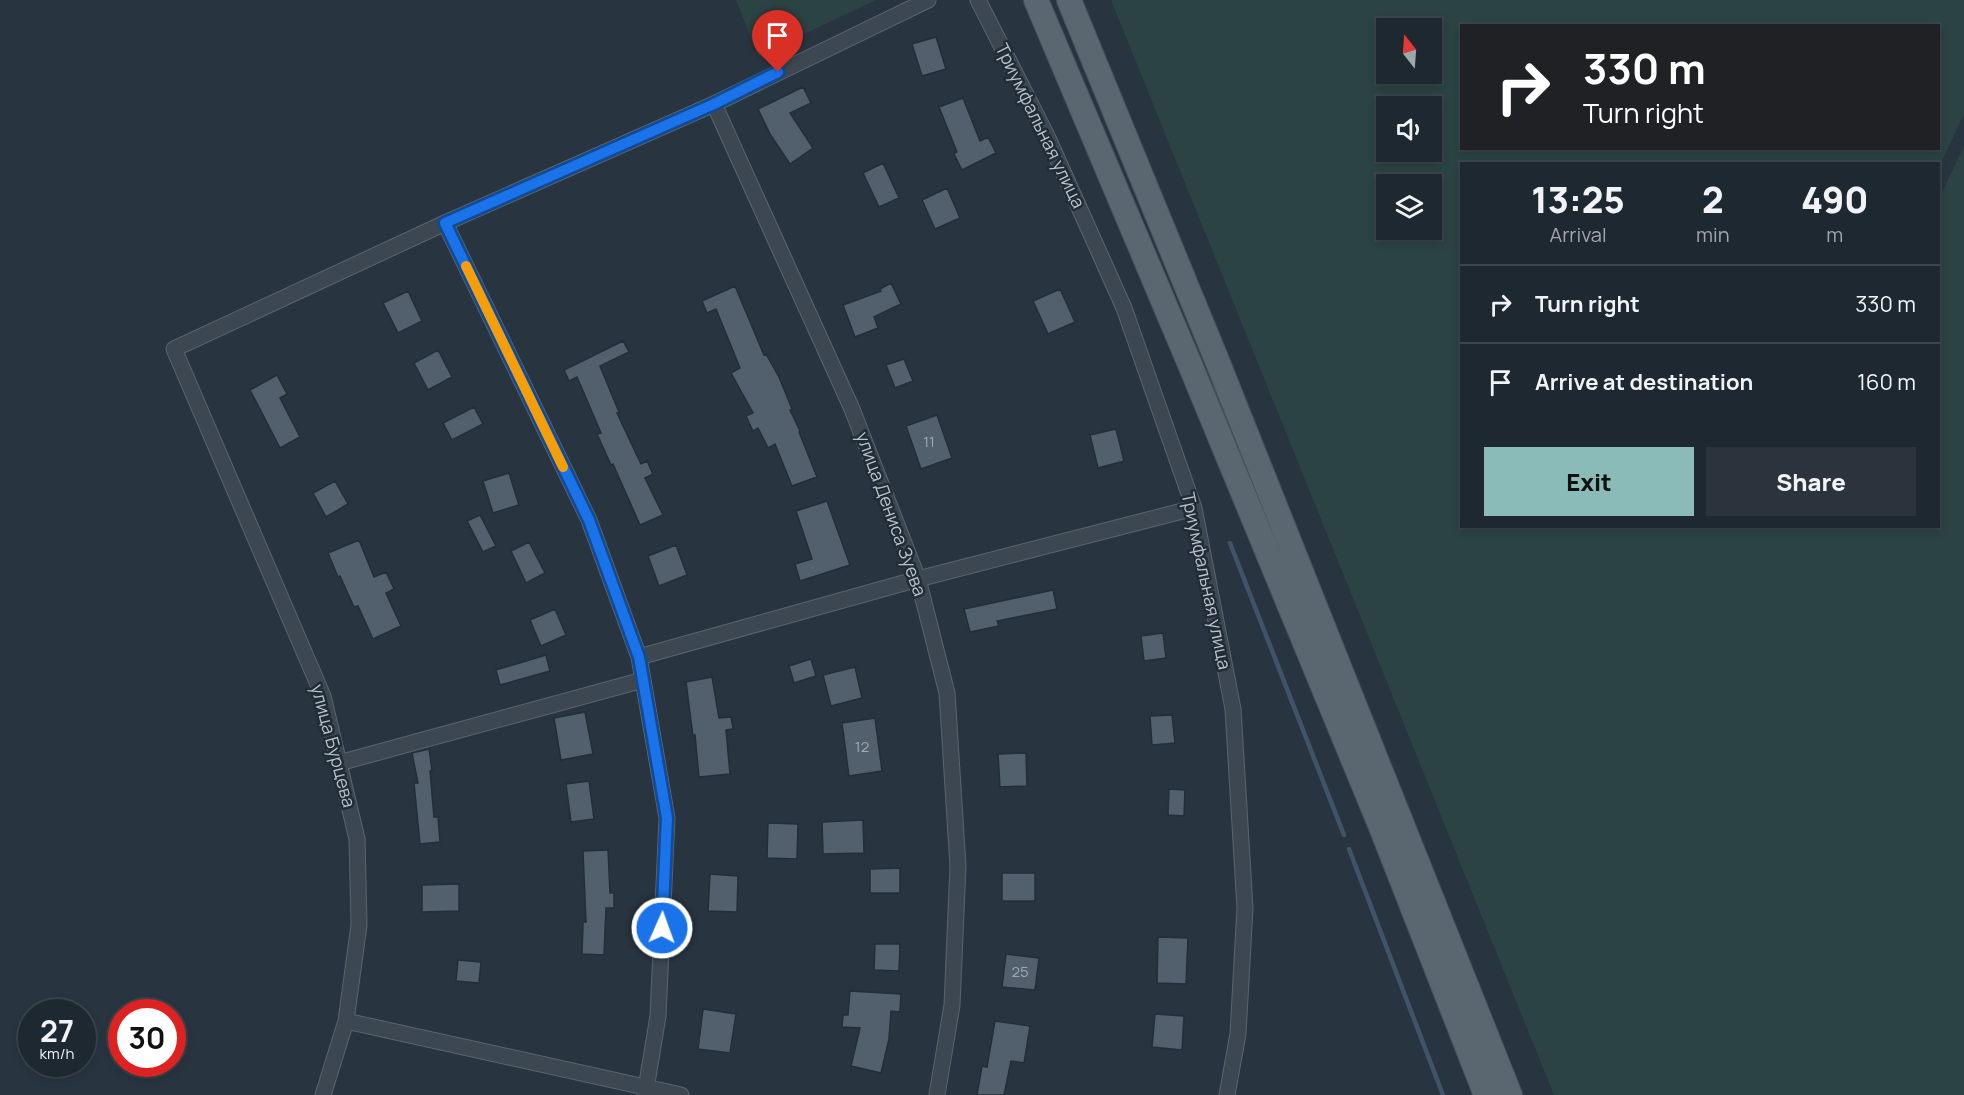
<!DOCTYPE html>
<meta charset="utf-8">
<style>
body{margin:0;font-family:Manrope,sans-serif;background:#2b343d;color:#f1f3f6;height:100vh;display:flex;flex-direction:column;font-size:22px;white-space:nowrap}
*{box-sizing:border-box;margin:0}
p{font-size:20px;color:#a1a6ab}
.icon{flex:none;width:33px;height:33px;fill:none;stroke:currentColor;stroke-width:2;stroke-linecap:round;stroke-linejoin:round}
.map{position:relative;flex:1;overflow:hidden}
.drawer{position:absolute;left:1460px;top:162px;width:480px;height:366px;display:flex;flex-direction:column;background:#1e2831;border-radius:0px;box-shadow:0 3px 9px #0003,0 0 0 2px #3c444d}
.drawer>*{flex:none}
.guide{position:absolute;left:1460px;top:24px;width:480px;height:126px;border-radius:0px;box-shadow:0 3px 9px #0003,0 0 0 2px #3c444d;background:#202124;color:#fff;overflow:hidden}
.needle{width:39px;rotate:343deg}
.tools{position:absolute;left:1376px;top:18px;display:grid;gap:12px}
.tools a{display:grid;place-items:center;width:66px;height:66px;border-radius:0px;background:#1e2831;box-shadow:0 3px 9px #0003,0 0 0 2px #3c444d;font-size:30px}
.speed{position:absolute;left:18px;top:999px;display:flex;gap:12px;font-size:30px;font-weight:700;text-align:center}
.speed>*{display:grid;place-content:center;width:78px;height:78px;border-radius:50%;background:#1e2831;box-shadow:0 3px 9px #0003,0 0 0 2px #3c444d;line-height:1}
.speed small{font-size:15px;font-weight:400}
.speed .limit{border:9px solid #d22;background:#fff;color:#111}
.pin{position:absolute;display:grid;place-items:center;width:51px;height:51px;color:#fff;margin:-62px -26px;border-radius:50% 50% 50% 0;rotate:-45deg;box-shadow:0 0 6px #0007}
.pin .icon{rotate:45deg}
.me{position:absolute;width:66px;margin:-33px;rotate:2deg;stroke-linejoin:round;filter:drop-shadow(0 0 4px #0008)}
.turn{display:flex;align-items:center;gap:21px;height:126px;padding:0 24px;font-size:27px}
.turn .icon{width:78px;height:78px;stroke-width:2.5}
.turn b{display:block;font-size:42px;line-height:51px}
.eta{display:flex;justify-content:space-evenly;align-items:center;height:102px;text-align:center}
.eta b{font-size:36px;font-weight:800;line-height:42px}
.primary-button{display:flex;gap:12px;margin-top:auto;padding:12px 24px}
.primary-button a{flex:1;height:69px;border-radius:0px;background:#8bbbb9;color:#111;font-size:24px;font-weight:800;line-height:69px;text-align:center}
.primary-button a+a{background:#2b343d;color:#f1f3f6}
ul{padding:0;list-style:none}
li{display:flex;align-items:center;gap:18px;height:78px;padding:0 24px;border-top:2px solid #3c444d}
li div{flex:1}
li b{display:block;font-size:22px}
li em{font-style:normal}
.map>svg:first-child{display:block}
.green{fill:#2b4343;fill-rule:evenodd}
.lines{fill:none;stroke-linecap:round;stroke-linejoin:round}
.stream{stroke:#3f5469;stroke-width:4.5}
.building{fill:#51606c;stroke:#232e38;stroke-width:1.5}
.street-casing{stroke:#5a656e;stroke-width:17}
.primary-casing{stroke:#46505a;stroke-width:26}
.street{stroke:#3c4751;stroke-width:15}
.primary{stroke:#5a6670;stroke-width:24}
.route-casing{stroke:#114b97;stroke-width:15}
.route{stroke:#1a73e8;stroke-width:10}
.slow{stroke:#f59e0b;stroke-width:10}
.labels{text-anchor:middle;stroke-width:5;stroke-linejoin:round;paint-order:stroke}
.number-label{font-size:15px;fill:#9faab3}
.street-label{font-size:18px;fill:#b9c2cb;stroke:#212c36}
</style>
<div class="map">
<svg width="1964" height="1095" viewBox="0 0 1964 1095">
<rect width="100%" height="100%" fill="#283541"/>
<!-- green -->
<path class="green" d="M 736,0 L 876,0 L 758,56 Z
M 1111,0 L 1964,0 L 1964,114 L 1938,169 L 1938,164 L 1461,164 L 1461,526 L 1938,526 L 1938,201 L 1964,146 L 1964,1095 L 1554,1095 ZM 1461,26 L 1938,26 L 1938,148 L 1461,148 ZM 1386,28 L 1431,28 L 1431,74 L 1386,74 ZM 1386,106 L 1431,106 L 1431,152 L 1386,152 ZM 1386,184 L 1431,184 L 1431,230 L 1386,230 Z"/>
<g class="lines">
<!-- stream -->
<path class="stream" d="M 1230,543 L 1344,835
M 1349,849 L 1443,1095"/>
</g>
<!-- building -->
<path class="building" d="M 936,37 L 946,69 L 922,76 L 912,44 Z
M 803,87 L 811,103 L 790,113 L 813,148 L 790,164 L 770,134 L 758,109 Z
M 963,98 L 980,141 L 988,137 L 996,153 L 962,170 L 954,154 L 957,152 L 939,107 Z
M 883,163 L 899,198 L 879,207 L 863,173 Z
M 947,188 L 960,218 L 935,229 L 922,200 Z
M 891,283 L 901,304 L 874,317 L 878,328 L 855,337 L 843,305 L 881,291 L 880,289 Z
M 735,286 L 764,355 L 766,354 L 779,377 L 792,409 L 790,410 L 800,431 L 799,432 L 817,477 L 792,486 L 775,444 L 768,448 L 758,428 L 753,431 L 746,416 L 753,413 L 731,373 L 740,368 L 716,309 L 707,313 L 702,301 Z
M 1060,289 L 1075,322 L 1048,334 L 1033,301 Z
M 408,291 L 422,321 L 398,333 L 383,303 Z
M 623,341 L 629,352 L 600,366 L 619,412 L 617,413 L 641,464 L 647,461 L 653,474 L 645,478 L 663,515 L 640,525 L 613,464 L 611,465 L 597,434 L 601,433 L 577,377 L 569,381 L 564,370 Z
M 438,350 L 452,377 L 428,390 L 414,363 Z
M 904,359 L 913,381 L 895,388 L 886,365 Z
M 277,375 L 287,394 L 280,398 L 300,437 L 280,448 L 250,390 Z
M 474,407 L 483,424 L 452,440 L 443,423 Z
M 937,415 L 952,458 L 921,469 L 906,426 Z
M 1116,429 L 1124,461 L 1098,468 L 1090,435 Z
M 509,473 L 519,505 L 493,513 L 483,481 Z
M 335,481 L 348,504 L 326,517 L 313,493 Z
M 827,501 L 850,565 L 800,581 L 795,564 L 812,559 L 796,511 Z
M 480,515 L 496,546 L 483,552 L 467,521 Z
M 359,540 L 374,577 L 386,572 L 394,589 L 386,593 L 401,626 L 373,639 L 358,606 L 354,607 L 340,576 L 338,577 L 328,553 Z
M 529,542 L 545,573 L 526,583 L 511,551 Z
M 676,545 L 687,575 L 659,586 L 648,556 Z
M 1053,590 L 1057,609 L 997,621 L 999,626 L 970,632 L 964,609 Z
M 555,609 L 566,635 L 541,646 L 530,620 Z
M 1163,633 L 1166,658 L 1144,661 L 1141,636 Z
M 546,655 L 550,671 L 500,685 L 496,670 Z
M 811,659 L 816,676 L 794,683 L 789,666 Z
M 855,667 L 862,698 L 831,706 L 823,675 Z
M 712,677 L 719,718 L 731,717 L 733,729 L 726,730 L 730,774 L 699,777 L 695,735 L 693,736 L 686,682 Z
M 585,712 L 593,754 L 561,760 L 554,718 Z
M 1172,715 L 1175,743 L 1152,745 L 1150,716 Z
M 875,718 L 882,771 L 849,776 L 842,723 Z
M 429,749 L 432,770 L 430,771 L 434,817 L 438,817 L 440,842 L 420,844 L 414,783 L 418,783 L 412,753 Z
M 1026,753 L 1027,786 L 1000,787 L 998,754 Z
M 589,781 L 594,819 L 571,822 L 566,784 Z
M 1169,789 L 1185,790 L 1184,816 L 1168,815 Z
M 863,820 L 864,853 L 823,854 L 822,822 Z
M 768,823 L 798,824 L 797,859 L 767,858 Z
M 608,850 L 610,893 L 614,893 L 614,908 L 606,908 L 604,955 L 582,954 L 583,922 L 586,922 L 583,851 Z
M 900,868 L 900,893 L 870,893 L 870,869 Z
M 1002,873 L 1035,873 L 1035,901 L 1002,901 Z
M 710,874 L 738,876 L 737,912 L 708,911 Z
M 459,884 L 459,911 L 422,912 L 422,885 Z
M 1158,937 L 1188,938 L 1186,984 L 1157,983 Z
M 875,944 L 900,944 L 899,971 L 874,970 Z
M 1006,954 L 1039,958 L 1035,990 L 1002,987 Z
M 458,960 L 481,962 L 479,983 L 456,981 Z
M 850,991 L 901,994 L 900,1012 L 891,1011 L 889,1039 L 881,1073 L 851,1066 L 860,1028 L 842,1027 L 843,1015 L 848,1015 Z
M 703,1009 L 736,1014 L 730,1053 L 698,1049 Z
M 1155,1014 L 1184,1016 L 1182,1050 L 1152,1047 Z
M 995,1021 L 1030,1026 L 1024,1063 L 1011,1061 L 1004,1095 L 977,1095 L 982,1066 L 987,1067 Z"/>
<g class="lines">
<!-- street casing -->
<g class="street-casing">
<path id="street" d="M 978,0 L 1048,138 L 1124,308 L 1194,508 L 1233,709 L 1245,908 L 1238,1034 L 1227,1095
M 714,104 L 852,409 L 918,579 L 947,693 L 958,866 L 952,1005 L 937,1095
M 445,223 L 589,520 L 639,657 L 667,818 L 658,1016 L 645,1095
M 639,657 L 918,579 L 1194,508
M 339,763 L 643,680
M 346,1021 L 681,1095
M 323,1095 L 346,1021 L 359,925 L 357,839 L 323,696 L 174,349 L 445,223 L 714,104 L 928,0"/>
</g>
<!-- primary casing -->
<g class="primary-casing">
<path id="primary" d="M 1036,0 L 1191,367 L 1381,827 L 1486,1095
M 1069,0 L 1216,358 L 1510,1095"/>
</g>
<!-- street -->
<use href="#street" class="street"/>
<!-- primary -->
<use href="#primary" class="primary"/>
</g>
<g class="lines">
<!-- route casing -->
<g class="route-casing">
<path id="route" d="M 662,928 L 667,818 L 639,657 L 589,520 L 445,223 L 714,104 L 778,72"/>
</g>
<!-- route -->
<use href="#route" class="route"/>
<!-- slow -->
<path class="slow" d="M 466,266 L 563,467"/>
</g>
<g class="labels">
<!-- number labels -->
<g class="number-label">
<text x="929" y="447">11</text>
<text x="862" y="752">12</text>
<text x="1020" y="977">25</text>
</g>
<!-- street labels -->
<g class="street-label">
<text transform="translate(1040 126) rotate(64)" y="6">Триумфальная улица</text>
<text transform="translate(891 514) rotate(70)" y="6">улица Дениса Зуева</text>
<text transform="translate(1206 581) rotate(78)" y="6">Триумфальная улица</text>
<text transform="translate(333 746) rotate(75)" y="6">улица Бурцева</text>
</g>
</g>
</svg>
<div class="tools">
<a><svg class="needle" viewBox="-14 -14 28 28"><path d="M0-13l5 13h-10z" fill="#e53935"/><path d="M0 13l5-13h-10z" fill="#a1a6ab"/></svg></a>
<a><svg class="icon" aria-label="sound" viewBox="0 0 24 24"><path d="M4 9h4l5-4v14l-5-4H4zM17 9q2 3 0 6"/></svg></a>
<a><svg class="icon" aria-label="layers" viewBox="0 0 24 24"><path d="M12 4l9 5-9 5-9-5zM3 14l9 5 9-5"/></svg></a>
</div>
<div class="speed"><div>27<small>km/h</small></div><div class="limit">30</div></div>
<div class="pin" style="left:778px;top:72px;background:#d93025"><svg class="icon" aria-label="arrive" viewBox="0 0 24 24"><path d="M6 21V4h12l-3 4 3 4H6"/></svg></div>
<svg class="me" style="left:662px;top:928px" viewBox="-20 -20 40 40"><circle r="17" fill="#1a73e8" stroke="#fff" stroke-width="3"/><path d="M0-11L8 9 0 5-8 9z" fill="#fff"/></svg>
<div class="guide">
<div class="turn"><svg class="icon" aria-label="right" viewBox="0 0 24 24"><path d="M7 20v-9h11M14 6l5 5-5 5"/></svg><div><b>330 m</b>Turn right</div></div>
</div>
<section class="drawer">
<div class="eta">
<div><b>13:25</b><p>Arrival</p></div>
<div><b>2</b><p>min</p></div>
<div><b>490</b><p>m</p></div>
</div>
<ul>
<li><svg class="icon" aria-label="right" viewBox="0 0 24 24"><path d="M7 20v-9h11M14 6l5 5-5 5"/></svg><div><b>Turn right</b></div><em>330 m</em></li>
<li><svg class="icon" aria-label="arrive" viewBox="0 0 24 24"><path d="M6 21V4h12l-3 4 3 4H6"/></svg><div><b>Arrive at destination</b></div><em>160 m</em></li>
</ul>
<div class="primary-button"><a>Exit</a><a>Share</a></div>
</section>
</div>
